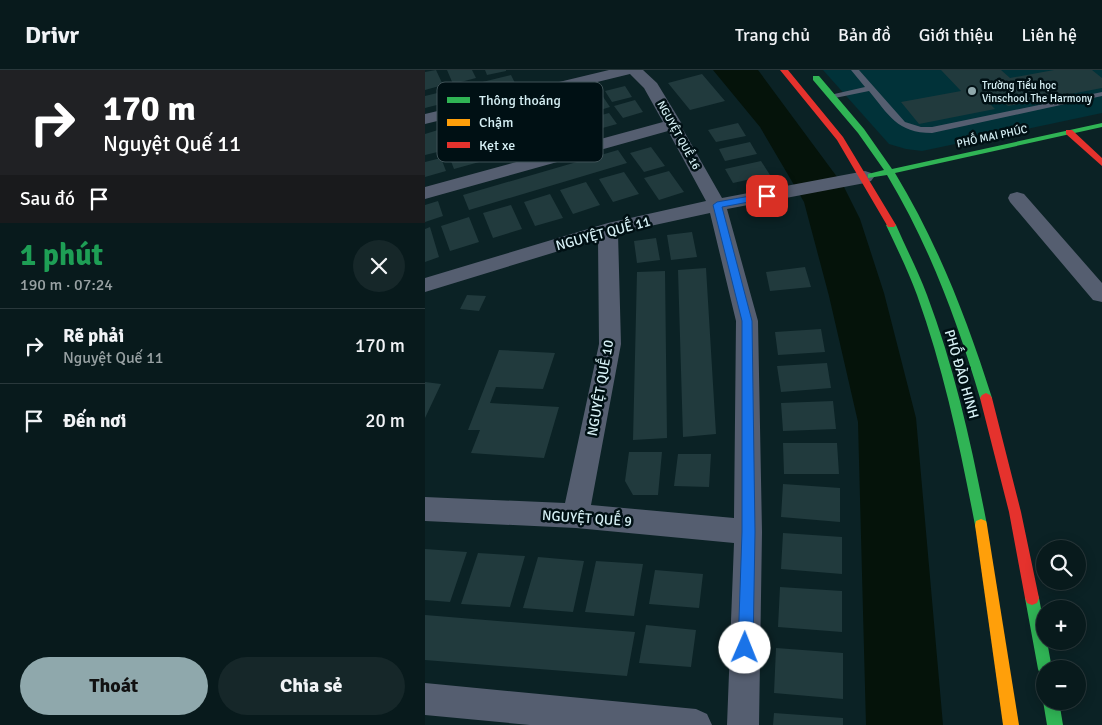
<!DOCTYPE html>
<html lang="vi">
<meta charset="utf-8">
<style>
body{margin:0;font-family:Signika,sans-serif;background:#162729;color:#f1f3f6;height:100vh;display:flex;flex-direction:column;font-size:19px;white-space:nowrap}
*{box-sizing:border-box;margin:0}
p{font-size:16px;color:#98a1a3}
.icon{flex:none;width:28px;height:28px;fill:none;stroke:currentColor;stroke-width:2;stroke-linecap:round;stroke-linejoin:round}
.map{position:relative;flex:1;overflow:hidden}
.details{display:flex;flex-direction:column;background:#081a1c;width:425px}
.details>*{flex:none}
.guide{background:#202124;color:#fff;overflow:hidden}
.fabs{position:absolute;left:611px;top:470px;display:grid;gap:10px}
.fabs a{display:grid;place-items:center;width:50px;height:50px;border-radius:50%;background:#081a1c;box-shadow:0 2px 12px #0003,0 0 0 1px #29383b;font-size:25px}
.pin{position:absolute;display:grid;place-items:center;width:42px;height:42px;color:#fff;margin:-21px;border-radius:10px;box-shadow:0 2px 8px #0006}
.me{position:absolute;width:55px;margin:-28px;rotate:1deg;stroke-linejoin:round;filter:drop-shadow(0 0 4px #0008)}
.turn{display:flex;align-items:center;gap:18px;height:105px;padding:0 20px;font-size:22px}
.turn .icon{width:65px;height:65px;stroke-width:2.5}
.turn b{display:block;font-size:35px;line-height:42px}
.then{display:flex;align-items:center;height:48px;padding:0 20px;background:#0003;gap:10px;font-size:19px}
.round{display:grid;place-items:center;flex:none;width:52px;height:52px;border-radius:26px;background:#162729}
.head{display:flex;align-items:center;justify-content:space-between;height:85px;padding:0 20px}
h1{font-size:30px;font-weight:700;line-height:38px;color:#1e9e55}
.primary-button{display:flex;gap:10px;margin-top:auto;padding:10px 20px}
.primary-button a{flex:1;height:58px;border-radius:30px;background:#8fa8ac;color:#111;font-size:20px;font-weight:700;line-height:58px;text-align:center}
.primary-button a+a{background:#162729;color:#f1f3f6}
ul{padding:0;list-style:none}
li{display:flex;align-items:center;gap:15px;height:75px;padding:0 20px;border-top:1px solid #29383b}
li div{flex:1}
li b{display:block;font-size:19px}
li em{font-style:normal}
header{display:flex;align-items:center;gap:30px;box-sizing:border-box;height:70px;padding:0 25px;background:#081a1c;border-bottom:1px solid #29383b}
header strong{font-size:24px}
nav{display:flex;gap:28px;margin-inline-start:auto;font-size:18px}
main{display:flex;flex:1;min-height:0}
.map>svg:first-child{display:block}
.built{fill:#013239}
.water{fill:#05130a}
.building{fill:#213a3d}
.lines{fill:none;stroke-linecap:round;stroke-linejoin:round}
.lane{fill:#555e70;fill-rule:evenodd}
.street{fill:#555e70;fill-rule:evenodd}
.fast{fill:#30b455;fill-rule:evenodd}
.slow{fill:#ff9f0a;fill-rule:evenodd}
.jam{fill:#e5322d;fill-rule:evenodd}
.route{fill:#1a73e8;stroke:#114b97}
.poi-dot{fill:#8fa8ac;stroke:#001014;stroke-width:2}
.labels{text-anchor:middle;stroke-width:5;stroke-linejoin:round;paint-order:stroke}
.far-poi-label{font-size:11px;fill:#d6f0f5;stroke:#001014;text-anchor:start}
.far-street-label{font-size:11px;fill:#d6f0f5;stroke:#001014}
.street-label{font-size:14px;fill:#d6f0f5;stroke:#001014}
.key{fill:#001014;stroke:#405358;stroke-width:1}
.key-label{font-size:14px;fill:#d6f0f5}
</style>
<header>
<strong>Drivr</strong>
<nav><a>Trang chủ</a><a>Bản đồ</a><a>Giới thiệu</a><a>Liên hệ</a></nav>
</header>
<main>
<section class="details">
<div class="guide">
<div class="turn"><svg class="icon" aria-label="right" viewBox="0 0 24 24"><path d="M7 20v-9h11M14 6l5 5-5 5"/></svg><div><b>170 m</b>Nguyệt Quế 11</div></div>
<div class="then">Sau đó<svg class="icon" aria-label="arrive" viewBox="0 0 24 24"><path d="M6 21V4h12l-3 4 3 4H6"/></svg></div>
</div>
<div class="head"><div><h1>1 phút</h1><p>190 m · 07:24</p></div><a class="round"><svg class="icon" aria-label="close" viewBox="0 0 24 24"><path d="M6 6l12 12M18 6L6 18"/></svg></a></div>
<ul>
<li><svg class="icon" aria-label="right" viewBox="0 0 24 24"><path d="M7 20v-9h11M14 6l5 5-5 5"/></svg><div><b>Rẽ phải</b><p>Nguyệt Quế 11</p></div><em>170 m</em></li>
<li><svg class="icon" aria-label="arrive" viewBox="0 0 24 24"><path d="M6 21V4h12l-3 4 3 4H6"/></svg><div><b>Đến nơi</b></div><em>20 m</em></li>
</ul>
<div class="primary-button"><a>Thoát</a><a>Chia sẻ</a></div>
</section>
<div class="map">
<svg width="677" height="655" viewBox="0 0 677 655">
<rect width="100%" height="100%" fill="#0b2225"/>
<!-- built -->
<path class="built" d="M 398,0 L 677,0 L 677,43 L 497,81 L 481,79 L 464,74 Z"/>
<!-- water -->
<path class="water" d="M 288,0 L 333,0 L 418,115 L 435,149 L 459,223 L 491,348 L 518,655 L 441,655 L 433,352 L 404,226 L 379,132 L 335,57 Z"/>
<!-- building -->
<path class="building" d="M 11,0 L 18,15 L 0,20 L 0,2 Z
M 22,0 L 47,0 L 51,8 L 28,14 Z
M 60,0 L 81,0 L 81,1 L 62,5 Z
M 516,0 L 576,0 L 585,8 L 629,0 L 667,0 L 677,8 L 677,18 L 583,36 L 575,28 L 562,31 L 570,39 L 494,54 L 476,32 L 536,21 Z
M 277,4 L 300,31 L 265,40 L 243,13 Z
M 86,5 L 91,15 L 0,38 L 0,26 Z
M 200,16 L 207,27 L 187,32 L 180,21 Z
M 172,18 L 185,37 L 172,41 L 159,21 Z
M 210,30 L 218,42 L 198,48 L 189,36 Z
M 184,43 L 192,54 L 29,99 L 24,86 Z
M 313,53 L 321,66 L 291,72 L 283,60 Z
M 13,60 L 21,80 L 0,85 L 0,64 Z
M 325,72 L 332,84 L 300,91 L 294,79 Z
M 226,77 L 240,96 L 219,102 L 205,83 Z
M 193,80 L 202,93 L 44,140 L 38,125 Z
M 16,88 L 21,101 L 0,107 L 0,92 Z
M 336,91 L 345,105 L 308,113 L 300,99 Z
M 244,101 L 259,122 L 234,130 L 219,108 Z
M 199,102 L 214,124 L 188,132 L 174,109 Z
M 161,112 L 175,135 L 148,144 L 135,120 Z
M 125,124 L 138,148 L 110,156 L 99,132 Z
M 13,131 L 18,146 L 0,152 L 0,135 Z
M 86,135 L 97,159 L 68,168 L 58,143 Z
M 44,147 L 54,172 L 25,181 L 16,156 Z
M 5,157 L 14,187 L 0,192 L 0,159 Z
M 267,162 L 272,187 L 246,190 L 242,165 Z
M 231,168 L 235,190 L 212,193 L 209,171 Z
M 380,197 L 386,217 L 345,221 L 341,202 Z
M 281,198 L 291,364 L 258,367 L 253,200 Z
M 240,201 L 242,368 L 208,370 L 212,202 Z
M 42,225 L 61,226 L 54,241 L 35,239 Z
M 396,259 L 400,282 L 353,285 L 350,262 Z
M 74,280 L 130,283 L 118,319 L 71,317 L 65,333 L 134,337 L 119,388 L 46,383 L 55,360 L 43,360 Z
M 402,293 L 406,318 L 356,322 L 352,296 Z
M 0,312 L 16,314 L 0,348 Z
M 408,331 L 411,359 L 358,361 L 356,333 Z
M 358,373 L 412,373 L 414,404 L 359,404 Z
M 204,382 L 237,382 L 233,425 L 208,425 L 200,411 Z
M 253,384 L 286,384 L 284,417 L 249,416 Z
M 358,414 L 415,418 L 415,452 L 356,447 Z
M 358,463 L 417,467 L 417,504 L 356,499 Z
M 0,479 L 42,482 L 25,532 L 0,530 Z
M 53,483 L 100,486 L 85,537 L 36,534 Z
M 113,487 L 159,491 L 148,542 L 98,538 Z
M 171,491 L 218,494 L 209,546 L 160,542 Z
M 230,500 L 278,504 L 274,538 L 224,534 Z
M 355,517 L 417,521 L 417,562 L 353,557 Z
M 0,545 L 210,562 L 202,606 L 0,590 Z
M 221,555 L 271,560 L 266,597 L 214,593 Z
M 351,578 L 418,583 L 418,629 L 349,623 Z
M 349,643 L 418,648 L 418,655 L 348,655 Z"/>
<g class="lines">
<!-- lane -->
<path class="lane" d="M 426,0 L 434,0 L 480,52 L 496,57 L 507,57 L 677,22 L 677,26 L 507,63 C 472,63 464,45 444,21 L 405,29 L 405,25 L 440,17 Z"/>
<!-- street -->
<path class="street" d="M 184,0 L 218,0 L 232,13 L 257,54 L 256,56 L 297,128 L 440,101 L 446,103 L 449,107 L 446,111 L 440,113 L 302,139 L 333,251 L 337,462 L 334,655 L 302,655 L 309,473 L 151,458 L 0,451 L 0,427 L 140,433 L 174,274 L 173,169 L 0,222 L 0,208 L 183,153 L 281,131 L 243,61 L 0,129 L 0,117 L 238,52 L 219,18 L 205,4 L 0,54 L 0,44 ZM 285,143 L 311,251 L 309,448 L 166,435 L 196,274 L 193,163 Z
M 592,122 L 599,124 L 677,213 L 677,232 L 668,230 L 585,132 L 583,128 L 585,124 Z
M 0,613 L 271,639 L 282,644 L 287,655 L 105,655 L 0,645 Z"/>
<!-- fast -->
<path class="fast" d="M 388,6 L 394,6 L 439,59 L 467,99 L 677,53 L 677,57 L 470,103 C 513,174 542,249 567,328 L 565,331 L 557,331 L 555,328 C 532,250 504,175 462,105 L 443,108 L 443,104 L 459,100 L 433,63 L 388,10 Z
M 466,152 L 471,155 C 481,178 493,201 502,225 C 530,299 547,377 562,455 L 561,459 L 556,461 L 551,459 L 550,455 C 535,377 519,300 492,225 C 483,201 472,178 461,155 Z
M 607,521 L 612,523 L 614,528 L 620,560 L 620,571 L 622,571 L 627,599 L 620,599 L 620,606 L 615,604 L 613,599 L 600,528 L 602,523 Z
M 620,627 L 620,631 L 634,631 L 638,655 L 622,655 L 618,631 Z"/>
<!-- slow -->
<path class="slow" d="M 556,449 L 561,451 L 562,455 L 594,655 L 578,655 L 550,455 L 551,451 Z"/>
<!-- jam -->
<path class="jam" d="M 355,0 L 363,0 L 418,67 L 471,155 L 469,157 L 463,157 L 412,70 Z
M 641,60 L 647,60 L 677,88 L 677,96 L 641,64 Z
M 561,323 L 565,325 L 567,328 L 596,442 L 614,528 L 612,533 L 607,535 L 602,533 L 600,528 L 584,442 L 555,328 L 557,325 Z"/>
</g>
<!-- route -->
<path class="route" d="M 342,123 L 345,124 L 345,128 L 297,137 L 327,251 L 330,462 L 328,578 L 325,583 L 320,585 L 315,583 L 313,578 L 317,462 L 317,251 L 288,135 L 292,132 Z"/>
<!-- markers -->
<circle class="poi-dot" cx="547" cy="21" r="5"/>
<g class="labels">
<!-- far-poi labels -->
<g class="far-poi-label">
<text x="557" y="19">Trường Tiểu học<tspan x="557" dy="13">Vinschool The Harmony</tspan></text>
</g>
<!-- far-street labels -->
<g class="far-street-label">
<text transform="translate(254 65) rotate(61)" y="4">NGUYỆT QUẾ 16</text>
<text transform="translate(567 66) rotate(-12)" y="4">PHỐ MAI PHÚC</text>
</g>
<!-- street labels -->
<g class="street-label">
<text transform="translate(178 163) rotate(-15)" y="5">NGUYỆT QUẾ 11</text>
<text transform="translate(537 304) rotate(74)" y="5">PHỐ ĐÀO HINH</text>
<text transform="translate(175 318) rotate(-80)" y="5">NGUYỆT QUẾ 10</text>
<text transform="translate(162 448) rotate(4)" y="5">NGUYỆT QUẾ 9</text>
</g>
</g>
<!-- legend -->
<rect x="12" y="12" width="166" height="80" rx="8" class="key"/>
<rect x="22" y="27" width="23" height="6" fill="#30b455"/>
<rect x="22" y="49" width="23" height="7" fill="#ff9f0a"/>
<rect x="22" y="72" width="23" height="6" fill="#e5322d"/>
<g class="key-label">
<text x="54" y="35">Thông thoáng</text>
<text x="54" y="57">Chậm</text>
<text x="54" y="80">Kẹt xe</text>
</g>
</svg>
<div class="fabs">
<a><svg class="icon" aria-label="search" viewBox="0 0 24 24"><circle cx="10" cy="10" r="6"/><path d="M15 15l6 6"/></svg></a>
<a>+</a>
<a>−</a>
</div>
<div class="pin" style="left:342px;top:126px;background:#d93025"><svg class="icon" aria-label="arrive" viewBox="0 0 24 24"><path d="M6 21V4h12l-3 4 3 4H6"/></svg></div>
<svg class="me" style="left:320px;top:578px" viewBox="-20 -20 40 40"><circle r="19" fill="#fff"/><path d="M0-13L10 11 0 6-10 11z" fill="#1a73e8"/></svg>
</div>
</main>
